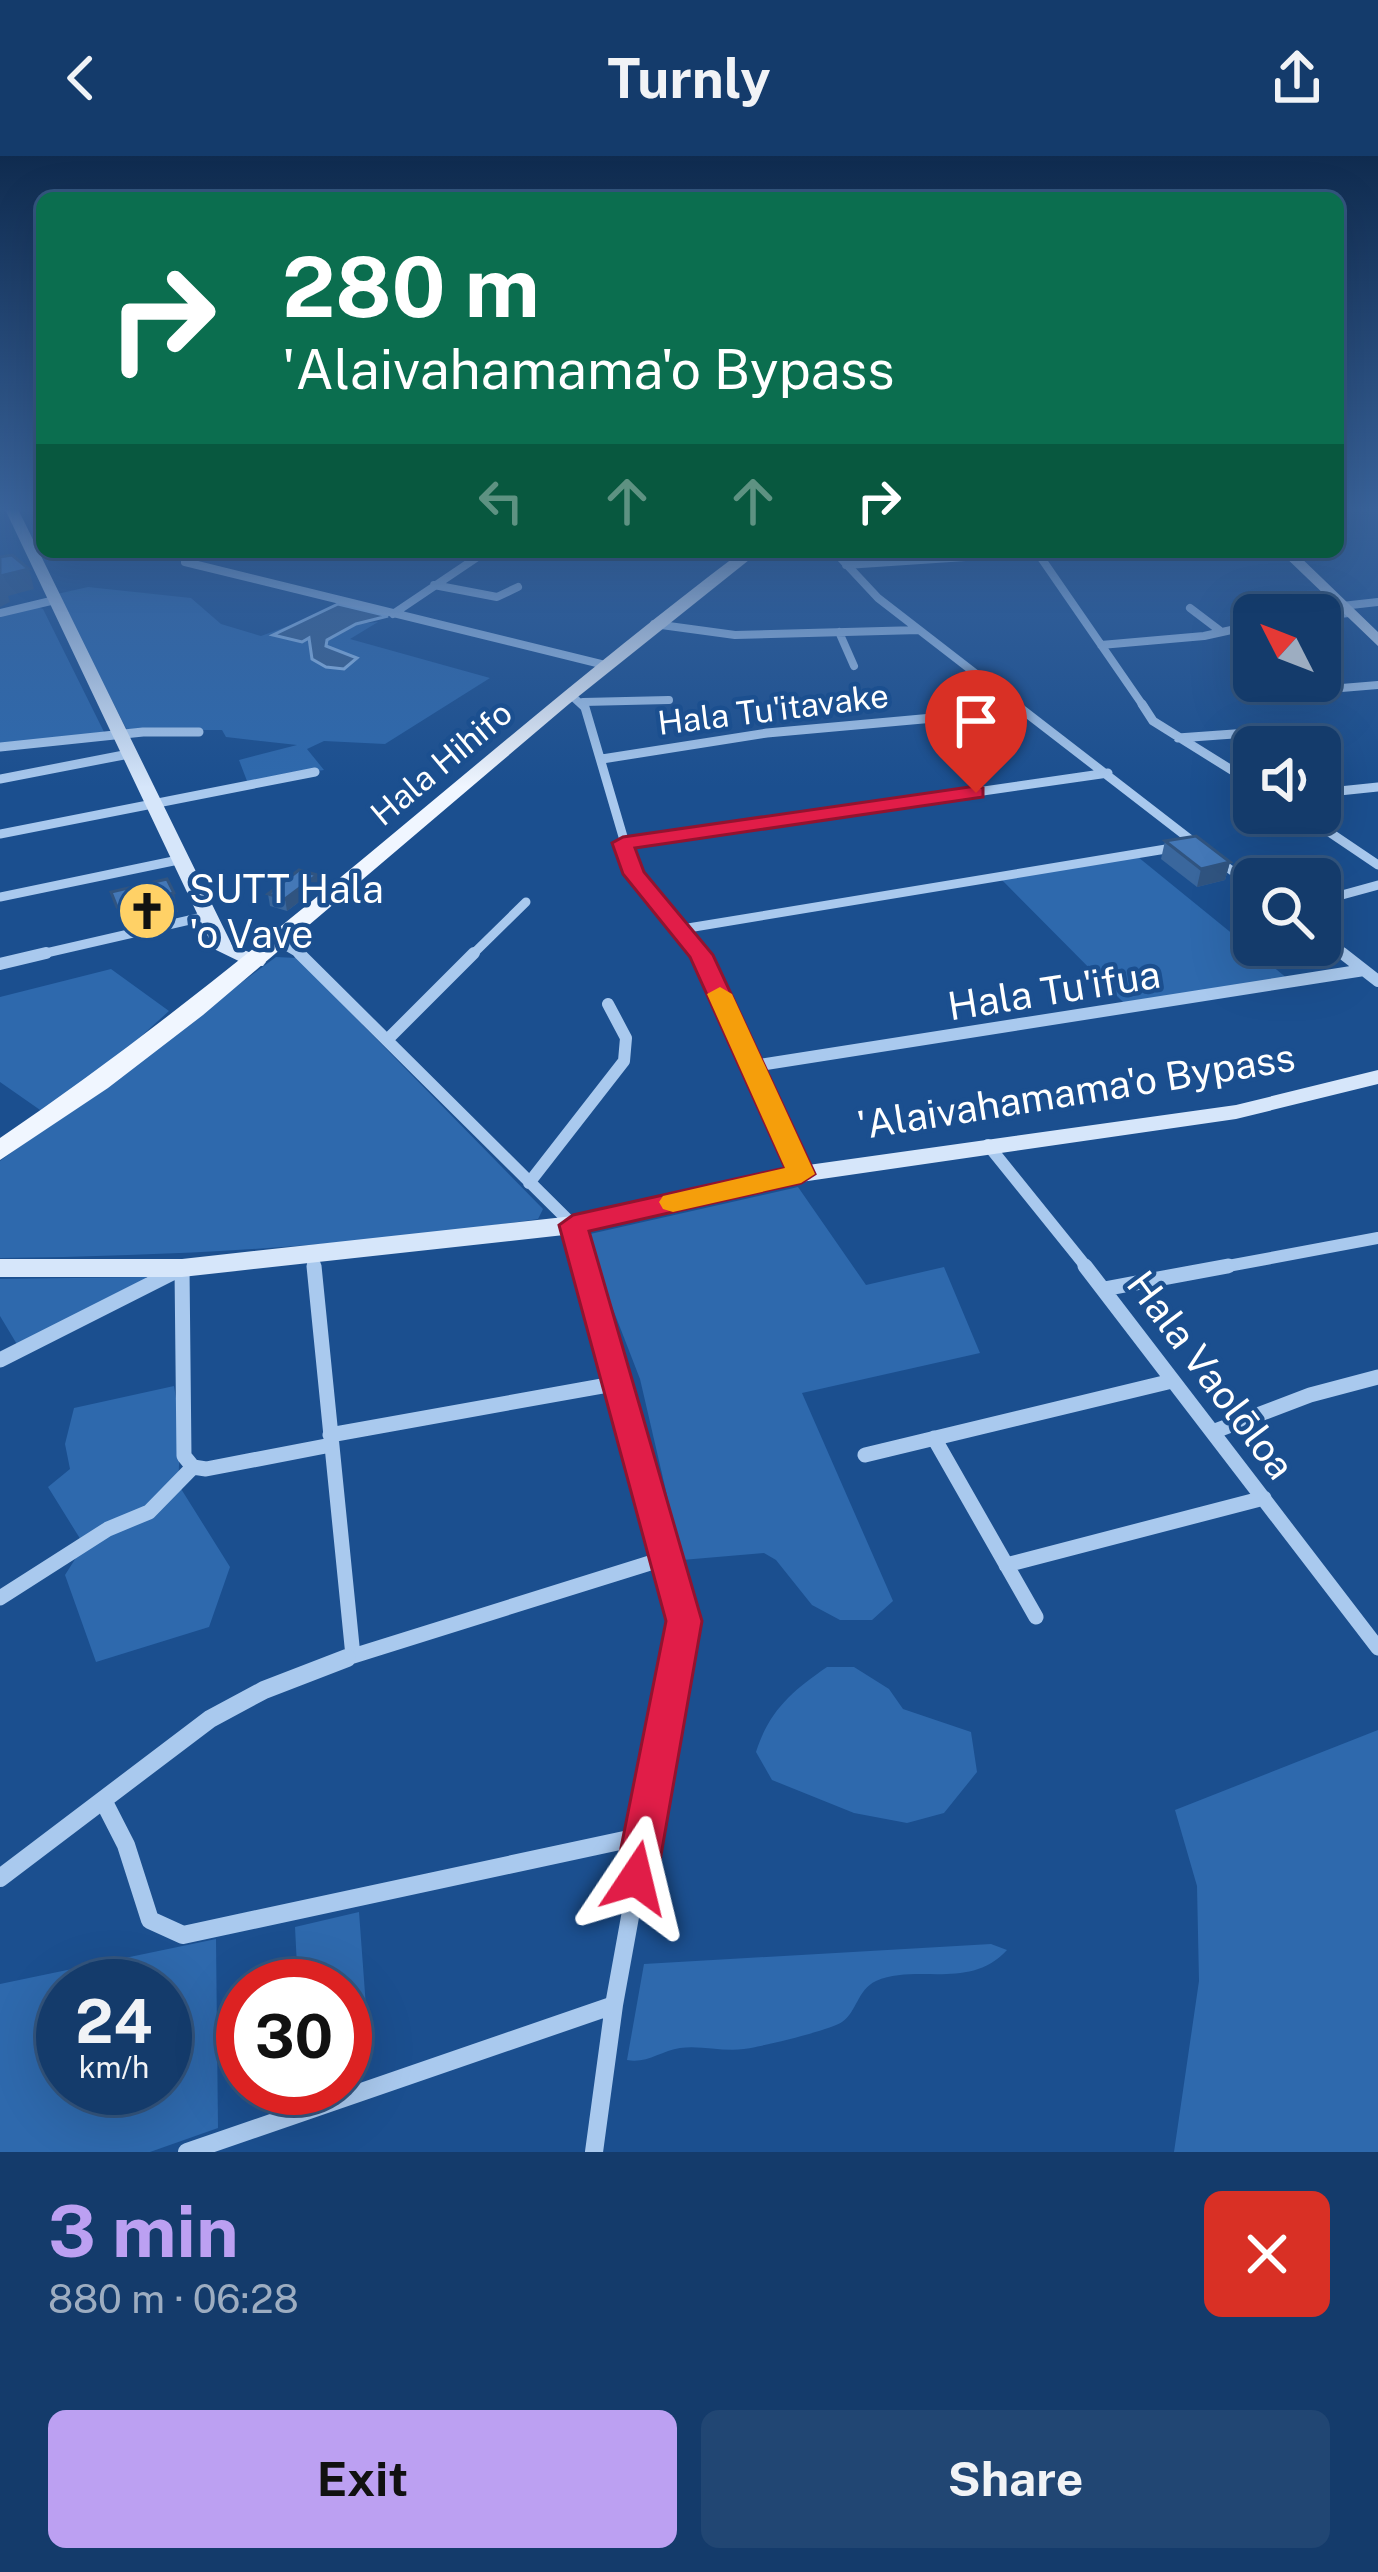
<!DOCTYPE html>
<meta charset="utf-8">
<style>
body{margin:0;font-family:"Public Sans",sans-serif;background:#214673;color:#f1f3f6;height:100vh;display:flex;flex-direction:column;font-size:45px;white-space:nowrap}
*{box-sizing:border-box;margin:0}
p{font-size:39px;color:#9dadc1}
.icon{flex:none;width:66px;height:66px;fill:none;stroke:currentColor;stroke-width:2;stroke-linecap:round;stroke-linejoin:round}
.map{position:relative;height:1996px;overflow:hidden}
.sheet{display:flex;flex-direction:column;background:#143b6b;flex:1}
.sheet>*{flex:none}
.hud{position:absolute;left:36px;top:36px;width:1308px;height:366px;border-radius:18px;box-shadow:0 12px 48px #0002,0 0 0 3px #33557e;background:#0b6e4f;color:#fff;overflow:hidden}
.needle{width:78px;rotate:312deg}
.tools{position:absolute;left:1233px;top:438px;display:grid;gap:24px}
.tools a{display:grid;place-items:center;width:108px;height:108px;border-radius:18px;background:#143b6b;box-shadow:0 12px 48px #0002,0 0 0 3px #33557e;font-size:60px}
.speed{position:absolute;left:36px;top:1803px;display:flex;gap:24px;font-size:60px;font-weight:700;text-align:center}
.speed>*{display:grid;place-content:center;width:156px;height:156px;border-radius:50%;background:#143b6b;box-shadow:0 12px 48px #0002,0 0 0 3px #33557e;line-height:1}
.speed small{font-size:30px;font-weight:400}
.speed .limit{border:18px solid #d22;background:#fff;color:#111}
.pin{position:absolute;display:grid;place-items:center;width:102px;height:102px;color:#fff;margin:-123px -51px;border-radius:50% 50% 50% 0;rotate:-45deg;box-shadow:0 0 12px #0007}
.pin .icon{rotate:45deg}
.me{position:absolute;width:132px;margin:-66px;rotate:10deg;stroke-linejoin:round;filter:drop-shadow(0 0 9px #0008)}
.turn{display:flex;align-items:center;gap:42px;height:252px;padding:0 48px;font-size:54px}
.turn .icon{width:156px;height:156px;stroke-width:2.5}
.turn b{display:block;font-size:84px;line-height:102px}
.lanes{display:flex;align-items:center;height:114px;padding:0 48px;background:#0003;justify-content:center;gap:60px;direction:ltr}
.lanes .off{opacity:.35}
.round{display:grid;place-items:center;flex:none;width:126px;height:126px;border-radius:18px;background:#214673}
.head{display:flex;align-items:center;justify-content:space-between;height:204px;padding:0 48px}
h1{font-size:72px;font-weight:700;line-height:90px;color:#bca0f2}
.action{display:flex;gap:24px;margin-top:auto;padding:24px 48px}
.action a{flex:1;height:138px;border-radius:18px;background:#bca0f2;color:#111;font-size:48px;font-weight:700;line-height:138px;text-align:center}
.action a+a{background:#214673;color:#f1f3f6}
header{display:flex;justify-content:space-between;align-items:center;height:156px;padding:0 48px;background:#143b6b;font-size:54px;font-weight:700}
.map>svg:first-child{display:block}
.green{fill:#2e69ad;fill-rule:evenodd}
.water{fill:#3c6290;stroke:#9cc4f0;stroke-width:3}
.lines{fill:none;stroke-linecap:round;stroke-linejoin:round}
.street-far4{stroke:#a9c9ee;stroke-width:8}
.street-far3{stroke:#a9c9ee;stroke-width:9}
.street-far2{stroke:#a9c9ee;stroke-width:12}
.street-far1{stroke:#a9c9ee;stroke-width:15}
.street{stroke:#a9c9ee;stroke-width:18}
.secondary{fill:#d6e6fa;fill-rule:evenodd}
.primary{fill:#f0f6ff;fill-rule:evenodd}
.wall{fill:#3a679d}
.shaded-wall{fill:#305480}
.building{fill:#4478b7;stroke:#305480;stroke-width:3}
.route{fill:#e11d48;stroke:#92132f;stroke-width:3}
.slow{fill:#f59e0b}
.labels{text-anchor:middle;stroke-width:9;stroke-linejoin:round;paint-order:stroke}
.far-street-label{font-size:33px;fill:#fff;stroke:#1b4f8f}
.poi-label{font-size:39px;fill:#fff;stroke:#1b4f8f;text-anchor:start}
.street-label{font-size:39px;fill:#fff;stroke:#1b4f8f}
</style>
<header><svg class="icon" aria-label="back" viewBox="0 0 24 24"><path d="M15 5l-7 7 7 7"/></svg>Turnly<svg class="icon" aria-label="share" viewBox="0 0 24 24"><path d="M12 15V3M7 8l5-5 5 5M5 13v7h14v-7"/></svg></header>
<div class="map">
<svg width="1378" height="1996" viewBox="0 0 1378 1996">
<rect width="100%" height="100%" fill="#1b4f8f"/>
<!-- green -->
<path class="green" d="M 88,431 L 191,442 L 221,468 L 261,480 L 299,466 L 274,479 L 302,486 L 309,482 L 314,491 L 350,509 L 356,502 L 325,489 L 327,484 L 356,468 L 378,466 L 350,483 L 490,522 L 385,588 L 324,585 L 307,593 L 324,614 L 247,625 L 239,604 L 297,589 L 226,581 L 222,574 L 127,574 L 57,438 Z
M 37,451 L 43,453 L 105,578 L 0,589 L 0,460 Z
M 1138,701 L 1288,823 L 1125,848 L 999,721 Z
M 276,801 L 297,802 L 543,1053 L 538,1063 C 359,1090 181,1100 0,1102 L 0,1005 Z
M 111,813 L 169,855 L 115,904 L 43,956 L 0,926 L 0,841 Z
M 798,1031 L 866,1129 L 944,1111 L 980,1197 L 802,1237 L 893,1445 L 872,1464 L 840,1464 L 812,1449 L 776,1404 L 764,1397 L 682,1404 L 640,1223 L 587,1086 L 590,1078 Z
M 146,1121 L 146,1128 L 18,1190 L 0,1160 L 0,1123 Z
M 174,1230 L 181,1273 L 178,1328 L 230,1411 L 209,1471 L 96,1506 L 65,1419 L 84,1389 L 48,1331 L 70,1313 L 65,1288 L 74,1252 Z
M 827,1511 L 854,1511 L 889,1533 L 903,1553 L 971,1576 L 977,1616 L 944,1657 L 907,1667 L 854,1657 L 772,1624 L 756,1596 C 769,1555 792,1535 827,1511 Z
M 1378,1574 L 1378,1996 L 1174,1996 L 1199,1825 L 1197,1730 L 1175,1654 Z
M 359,1756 L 368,1878 L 345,1884 L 345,1830 L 298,1830 L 295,1771 Z
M 216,1783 L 218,1972 L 150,1996 L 0,1996 L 0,1828 ZM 63,1830 L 165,1830 L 165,1932 L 63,1932 Z
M 991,1788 L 1007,1794 C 969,1835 918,1807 876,1825 C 857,1834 857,1856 842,1866 C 831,1874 760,1891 744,1893 C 723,1896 701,1889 680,1892 C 661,1895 646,1908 627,1904 L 644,1808 Z"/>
<!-- water -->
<path class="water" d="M 338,448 L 388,460 L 356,468 L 327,484 L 326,490 L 357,502 L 344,513 L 326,511 L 312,503 L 309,482 L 302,486 L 273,479 Z"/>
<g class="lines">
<!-- street-far4 -->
<path class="street-far4" d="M 835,396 L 878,442 L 1019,551
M 1037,396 L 1144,551
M 185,406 L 605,509
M 846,409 L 1039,396
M 434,429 L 497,441 L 518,431
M 1342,450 L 1378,446
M 1190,452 L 1219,474
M 0,457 L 55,444
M 393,458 L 485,396
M 1320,460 L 1349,457
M 654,468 L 735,479 L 919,474
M 839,476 L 854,510
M 1101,489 L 1204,480 L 1254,469
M 1281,537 L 1378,529
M 572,540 L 584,551
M 583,546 L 669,544"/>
<!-- street-far3 -->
<path class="street-far3" d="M 584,548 L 634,718 L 702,800
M 1015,548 L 1200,691
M 1142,548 L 1153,565 L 1254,628
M 1178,582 L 1291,574
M 0,591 L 143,576 L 199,576
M 602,603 L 767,577 L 1022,554
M 0,623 L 129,598
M 1320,637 L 1378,631
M 1301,657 L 1378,709
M 0,678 L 315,616
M 623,687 L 1108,617
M 1216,703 L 1254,731
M 0,741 L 183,703
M 1320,745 L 1378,729
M 682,773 L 1178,691
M 1320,781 L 1346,800
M 281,787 L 303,800
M 33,800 L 207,760
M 471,800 L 526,746"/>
<!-- street-far2 -->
<path class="street-far2" d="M 299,797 L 573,1069 L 585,1113
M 700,797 L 801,1018
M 1342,797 L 1378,825
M 0,808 L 46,797
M 388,883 L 474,797
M 753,910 L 1364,814
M 988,989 L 1088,1113
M 529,1027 L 624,905 L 626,882 L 608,848
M 313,1101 L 314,1113
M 1212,1113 L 1378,1082"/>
<!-- street-far1 -->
<path class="street-far1" d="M 314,1110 L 353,1500 L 339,1505
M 584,1110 L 684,1465 L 677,1505
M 1085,1110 L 1378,1492
M 1104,1133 L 1228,1110
M 0,1204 L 182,1112 L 184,1300 L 193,1311 L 206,1313 L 331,1289
M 1215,1275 L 1310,1239 L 1378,1221
M 330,1279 L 619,1227
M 934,1282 L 1036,1461
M 865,1299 L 1172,1225
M 1006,1409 L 1264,1342
M 0,1442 L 108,1373 L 149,1356 L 193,1311
M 353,1500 L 666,1402"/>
<!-- street -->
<path class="street" d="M 104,1646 L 126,1689 L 150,1764 L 183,1779 L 643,1680
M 0,1722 L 210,1563 L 264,1534 L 347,1502
M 187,1996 L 614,1849
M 594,1996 L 614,1849 L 677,1502"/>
<!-- secondary -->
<path class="secondary" d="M 4,351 L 17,351 L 232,789 L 263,802 L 266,806 L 263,810 L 249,810 L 214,793 Z
M 1280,396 L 1295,396 L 1378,476 L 1378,490 Z
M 1378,914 L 1378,928 L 1236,963 L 801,1026 L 573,1078 L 182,1121 L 0,1121 L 0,1103 L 182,1103 L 573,1060 L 801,1010 L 1236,949 Z"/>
<!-- primary -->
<path class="primary" d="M 741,396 L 759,396 L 569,548 L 203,859 L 108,932 L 0,1004 L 0,982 C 261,805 489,586 741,396 Z"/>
</g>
<!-- wall -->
<path class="wall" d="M 1165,685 L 1230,706 L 1225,724 L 1197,731 L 1161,703 Z
M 317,719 L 319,731 L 287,755 L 270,750 L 268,738 Z"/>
<!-- shaded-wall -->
<path class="shaded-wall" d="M 29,413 L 34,433 L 8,440 L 10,446 L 0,451 L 0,420 Z
M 1230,706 L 1225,724 L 1197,731 L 1201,713 Z
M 317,719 L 319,731 L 287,755 L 285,743 Z
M 174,737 L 178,756 L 122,769 L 117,751 Z"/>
<!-- building -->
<path class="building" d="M 12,399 L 29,413 L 0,420 L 0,401 Z
M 1196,680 L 1230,706 L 1201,713 L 1165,685 Z
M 299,714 L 317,719 L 285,743 L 268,738 Z
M 167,723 L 174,737 L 117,751 L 111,736 Z"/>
<!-- sky -->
<linearGradient id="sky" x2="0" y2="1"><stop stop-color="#0f2b4f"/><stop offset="0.56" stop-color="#39639b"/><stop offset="1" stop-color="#39639b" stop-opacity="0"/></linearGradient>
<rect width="1378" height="631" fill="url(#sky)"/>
<!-- route -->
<path class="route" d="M 976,630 L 983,632 L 983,641 L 635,692 L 644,716 L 713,799 L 815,1018 L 801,1027 L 589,1075 L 702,1465 L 657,1722 L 651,1736 L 636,1742 L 621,1736 L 615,1722 L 666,1465 L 559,1069 L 573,1059 L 785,1012 L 690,801 L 623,718 L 612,687 L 623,681 Z"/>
<!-- slow -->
<path class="slow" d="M 720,831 L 732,838 L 815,1018 L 801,1027 L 673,1056 L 663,1053 L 659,1046 L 663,1040 L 785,1012 L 707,838 Z"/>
<!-- icons -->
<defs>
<g id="church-disc" transform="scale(3)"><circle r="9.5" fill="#ffd166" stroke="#1b4f8f"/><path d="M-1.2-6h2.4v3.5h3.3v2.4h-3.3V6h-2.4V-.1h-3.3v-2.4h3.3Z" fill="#111"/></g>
</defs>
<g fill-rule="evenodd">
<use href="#church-disc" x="147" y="755"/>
</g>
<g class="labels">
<!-- far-street labels -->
<g class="far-street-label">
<text transform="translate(773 553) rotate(-7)" y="12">Hala Tu'itavake</text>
<text transform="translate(441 607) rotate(-40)" y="12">Hala Hihifo</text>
</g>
<!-- poi labels -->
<g class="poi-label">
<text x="189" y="747">SUTT Hala<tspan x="189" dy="45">'o Vave</tspan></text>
</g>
<!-- street labels -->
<g class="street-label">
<text transform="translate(1054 834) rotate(-9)" y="14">Hala Tu'ifua</text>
<text transform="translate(1076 935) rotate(-9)" y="14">'Alaivahamama'o Bypass</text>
<text transform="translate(1211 1219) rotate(53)" y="14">Hala Vaolōloa</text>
</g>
</g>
</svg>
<div class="tools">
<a><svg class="needle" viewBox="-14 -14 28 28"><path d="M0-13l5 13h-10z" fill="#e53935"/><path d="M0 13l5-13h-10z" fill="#9dadc1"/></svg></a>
<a><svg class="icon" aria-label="sound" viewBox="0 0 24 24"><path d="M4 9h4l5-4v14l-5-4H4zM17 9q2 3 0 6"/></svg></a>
<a><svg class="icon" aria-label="search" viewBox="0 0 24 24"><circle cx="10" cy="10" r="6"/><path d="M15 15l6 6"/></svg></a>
</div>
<div class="speed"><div>24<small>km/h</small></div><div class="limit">30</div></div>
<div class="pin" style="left:976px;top:637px;background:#d93025"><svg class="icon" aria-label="arrive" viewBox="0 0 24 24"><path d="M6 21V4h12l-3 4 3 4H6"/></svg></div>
<svg class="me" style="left:636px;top:1722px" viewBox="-20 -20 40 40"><path d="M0-17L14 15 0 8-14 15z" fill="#e11d48" stroke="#fff" stroke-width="4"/></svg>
<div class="hud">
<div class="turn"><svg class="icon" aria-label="right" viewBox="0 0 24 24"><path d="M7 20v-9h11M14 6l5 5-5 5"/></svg><div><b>280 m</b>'Alaivahamama'o Bypass</div></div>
<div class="lanes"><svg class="icon off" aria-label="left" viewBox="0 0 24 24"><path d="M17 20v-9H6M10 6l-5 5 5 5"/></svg><svg class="icon off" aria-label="ahead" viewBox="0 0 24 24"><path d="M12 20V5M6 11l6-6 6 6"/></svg><svg class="icon off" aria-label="ahead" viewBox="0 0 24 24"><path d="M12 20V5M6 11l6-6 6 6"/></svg><svg class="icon" aria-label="right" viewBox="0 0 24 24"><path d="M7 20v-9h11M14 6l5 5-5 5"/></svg></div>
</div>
</div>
<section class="sheet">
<div class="head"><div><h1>3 min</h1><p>880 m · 06:28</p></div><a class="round" style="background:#d93025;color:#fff"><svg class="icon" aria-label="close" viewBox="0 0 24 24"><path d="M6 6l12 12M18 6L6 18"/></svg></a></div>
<div class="action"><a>Exit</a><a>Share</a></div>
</section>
